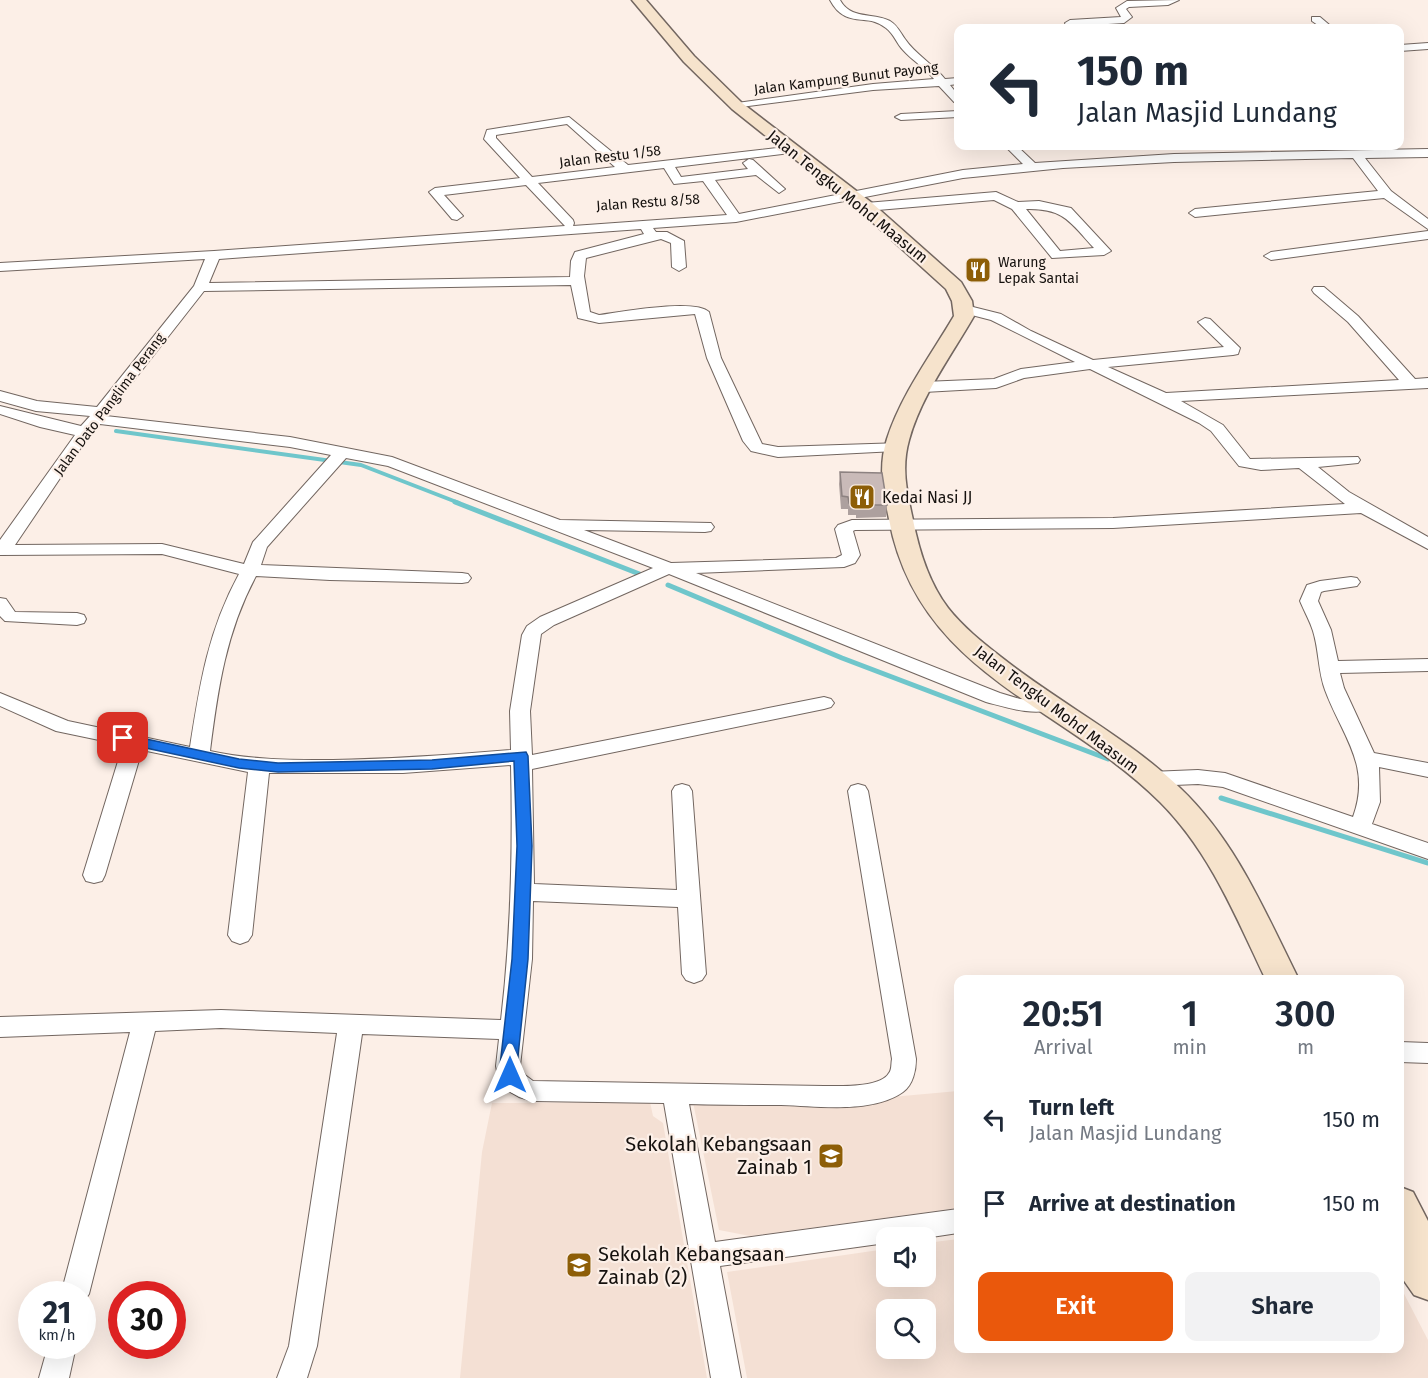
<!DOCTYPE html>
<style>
body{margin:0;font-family:"Fira Sans",sans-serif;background:#f2f2f3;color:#1f2937;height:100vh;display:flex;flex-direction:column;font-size:22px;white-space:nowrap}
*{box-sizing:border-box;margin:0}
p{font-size:20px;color:#747a83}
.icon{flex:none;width:33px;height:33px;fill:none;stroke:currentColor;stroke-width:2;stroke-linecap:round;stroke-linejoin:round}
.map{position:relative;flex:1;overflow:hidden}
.side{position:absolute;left:954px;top:975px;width:450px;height:378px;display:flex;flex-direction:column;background:#fff;border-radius:12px;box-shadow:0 6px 24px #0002}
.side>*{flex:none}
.guide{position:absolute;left:954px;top:24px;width:450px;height:126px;border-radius:12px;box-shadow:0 6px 24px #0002;background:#fff;color:#1f2937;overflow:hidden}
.fabs{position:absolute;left:876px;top:1227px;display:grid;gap:12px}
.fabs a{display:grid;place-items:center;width:60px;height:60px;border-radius:12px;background:#fff;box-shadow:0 6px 24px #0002;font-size:30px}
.speed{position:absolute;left:18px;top:1281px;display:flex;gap:12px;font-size:30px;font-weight:700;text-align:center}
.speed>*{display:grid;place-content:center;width:78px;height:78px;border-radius:50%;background:#fff;box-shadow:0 6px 24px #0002;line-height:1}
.speed small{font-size:15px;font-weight:400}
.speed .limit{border:9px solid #d22;background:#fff;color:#111}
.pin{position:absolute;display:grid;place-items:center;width:51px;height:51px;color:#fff;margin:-26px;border-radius:12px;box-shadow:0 3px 9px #0006}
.me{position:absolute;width:66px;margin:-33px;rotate:0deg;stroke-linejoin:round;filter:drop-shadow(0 0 4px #0008)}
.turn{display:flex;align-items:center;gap:21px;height:126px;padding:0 24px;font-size:27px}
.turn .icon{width:78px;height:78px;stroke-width:2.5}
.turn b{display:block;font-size:42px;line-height:51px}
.eta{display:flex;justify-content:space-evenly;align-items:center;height:102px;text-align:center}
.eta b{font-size:36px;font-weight:600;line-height:42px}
.primary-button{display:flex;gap:12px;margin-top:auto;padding:12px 24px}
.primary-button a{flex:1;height:69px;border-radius:12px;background:#ea580c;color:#fff;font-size:24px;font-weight:600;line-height:69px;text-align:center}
.primary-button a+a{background:#f2f2f3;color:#1f2937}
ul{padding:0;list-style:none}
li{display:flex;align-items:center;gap:18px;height:84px;padding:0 24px}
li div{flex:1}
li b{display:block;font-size:22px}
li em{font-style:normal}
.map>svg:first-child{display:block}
.built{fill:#f4e0d4;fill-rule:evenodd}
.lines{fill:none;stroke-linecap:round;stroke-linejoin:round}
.stream-far1{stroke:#6fc6cb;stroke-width:4}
.stream{stroke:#6fc6cb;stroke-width:5}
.street-casing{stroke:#726660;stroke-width:2}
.secondary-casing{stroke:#726660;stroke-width:3}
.street{fill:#fff;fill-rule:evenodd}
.secondary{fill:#f6e3cc;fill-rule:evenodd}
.wall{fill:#ada09e}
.building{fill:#c9bab8;stroke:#8d8281;stroke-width:1.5}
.route{fill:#1a73e8;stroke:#114b97;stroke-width:1.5}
.labels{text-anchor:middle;stroke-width:4.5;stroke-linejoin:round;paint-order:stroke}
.far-street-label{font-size:14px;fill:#15110e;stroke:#fcefe7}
.far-poi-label{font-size:14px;fill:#15110e;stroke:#fcefe7;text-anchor:start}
.street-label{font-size:16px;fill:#15110e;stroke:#fcefe7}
.poi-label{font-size:16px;fill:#15110e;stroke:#fcefe7;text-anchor:start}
.near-poi-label{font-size:20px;fill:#15110e;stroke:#fcefe7;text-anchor:end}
</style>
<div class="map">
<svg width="1428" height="1378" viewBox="0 0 1428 1378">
<rect width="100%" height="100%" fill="#fcefe7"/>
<!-- built -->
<path class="built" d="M 958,1091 L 958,1208 L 750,1236 L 719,1230 L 693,1102 L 825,1103 Z
M 650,1102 L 653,1116 L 663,1123 L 707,1378 L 460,1378 L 482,1152 L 492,1103 Z
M 958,1239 L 958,1348 L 1400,1348 L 1400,1286 L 1428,1340 L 1428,1378 L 747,1378 L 727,1272 L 886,1249 L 886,1276 L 926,1276 L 926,1243 ZM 886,1310 L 926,1310 L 926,1348 L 886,1348 Z"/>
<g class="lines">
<!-- stream-far1 -->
<path class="stream-far1" d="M 116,431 L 361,465 L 459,503"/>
<!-- stream -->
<path class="stream" d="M 455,502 L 642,575
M 668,585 L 842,658 L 1108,759
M 1221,798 L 1428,863"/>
<!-- street casing -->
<g class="street-casing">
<path id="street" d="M 830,0 L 840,0 C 851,20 872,12 890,21 C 897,25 900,32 905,39 C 915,54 933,64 945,79 L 958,78 L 958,84 L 950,85 L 958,95 L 958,103 L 954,102 L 939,86 L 873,90 L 733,108 L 731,106 L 737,103 L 873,84 L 934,79 C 925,68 913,61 903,50 C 897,44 894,34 886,28 C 867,12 846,30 830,0 Z
M 1179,0 L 1168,5 L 1129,7 L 1126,9 L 1132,17 L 1124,23 L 1076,26 L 1077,28 L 1067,28 L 1065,23 L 1070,20 L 1121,17 L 1116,8 L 1127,1 Z
M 1312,17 L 1320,17 L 1333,28 L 1322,28 L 1312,21 Z
M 1428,43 L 1428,49 L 1400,51 L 1400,45 Z
M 958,111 L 958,117 L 901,120 L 895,117 L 901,114 Z
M 569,117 L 628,165 L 794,146 L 794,152 L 790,153 L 675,167 L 681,177 L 748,169 L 743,163 L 749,159 L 753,160 L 785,189 L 779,193 L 756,175 L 715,180 L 739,214 L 963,170 L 1023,164 L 1005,146 L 1017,146 L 1035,163 L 1174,154 L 1428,149 L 1428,157 L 1365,158 L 1391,191 L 1428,219 L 1428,229 L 1384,198 L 1195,217 L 1189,213 L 1195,209 L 1378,191 L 1353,158 L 1174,162 L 1063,168 L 963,178 L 736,222 L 653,228 L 656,232 L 667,232 L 684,241 L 686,267 L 679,271 L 672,267 L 671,243 L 661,239 L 586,258 L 584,276 L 590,312 L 599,315 C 621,312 695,298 709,312 L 721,358 L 762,444 L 778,447 L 902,443 L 904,446 L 902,449 L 896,451 L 778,457 L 751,451 L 743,441 L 707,358 L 695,314 L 599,323 L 578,318 L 571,285 L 204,291 L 106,416 L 290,437 L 392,457 L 560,520 L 711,523 L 714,527 L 711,531 L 705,532 L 584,530 L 671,563 L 836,558 L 842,555 L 835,529 L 838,525 L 852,520 L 1113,518 L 1345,504 L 1299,468 L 1261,470 L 1239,466 L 1211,431 L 1199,423 L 1090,369 L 1024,378 L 996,388 L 924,392 L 916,387 L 924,382 L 994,379 L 1021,369 L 1075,362 L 991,320 L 960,312 L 958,309 L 965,305 L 1001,314 L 1031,331 L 1093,360 L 1224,347 L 1198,322 L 1205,318 L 1210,319 L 1240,348 L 1238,354 L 1233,355 L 1108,367 L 1166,393 L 1399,380 L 1348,322 L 1314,293 L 1312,290 L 1314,287 L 1324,287 L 1358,316 L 1415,379 L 1428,378 L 1428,388 L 1181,401 L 1223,425 L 1250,459 L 1358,457 L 1360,460 L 1358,463 L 1318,467 L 1349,492 L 1428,537 L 1428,549 L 1361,513 L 1113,528 L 855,530 L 853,531 L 860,555 L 855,563 L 844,567 L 696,573 L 1000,693 L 1020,699 L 1056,701 L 1059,705 L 1056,709 C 1032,716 1009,708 986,702 L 669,574 L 554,625 L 541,634 L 530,711 L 532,755 L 824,697 L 831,699 L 834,703 L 831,707 L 824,709 L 532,769 L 534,884 L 677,890 L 672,791 L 675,786 L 682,784 L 689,786 L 692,791 L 706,974 L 702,980 L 694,983 L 686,980 L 682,974 L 678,907 L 533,901 L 532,959 L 520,1066 L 525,1075 L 533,1081 L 824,1086 C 839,1086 881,1088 889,1073 C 892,1070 891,1063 892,1059 L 848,791 L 851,786 L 858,784 L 865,786 L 868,791 L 916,1059 C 916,1070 913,1085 903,1092 C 872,1114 817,1106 781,1105 C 751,1105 720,1105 689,1104 L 715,1242 L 958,1209 L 958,1233 L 925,1238 L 886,1238 L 886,1243 L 720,1266 L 741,1378 L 711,1378 L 664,1103 L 533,1101 L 519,1097 L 507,1090 L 497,1071 L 496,1066 L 499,1039 L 362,1034 L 317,1346 L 307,1378 L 277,1378 L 289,1346 L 337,1033 L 221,1028 L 155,1031 L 89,1294 L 82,1304 L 82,1294 L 61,1294 L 130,1032 L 0,1037 L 0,1017 L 221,1010 L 501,1020 C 511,935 513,851 511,765 L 403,773 L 269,773 L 252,935 L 248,941 L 240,944 L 232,941 L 228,935 L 248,772 L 142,750 L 105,875 L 102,881 L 94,883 L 86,881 L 83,875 L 123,745 L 56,731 L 0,706 L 0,693 L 68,721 L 190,747 C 200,683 208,631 239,574 L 162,554 L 0,555 L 0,540 L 75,435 L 40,427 L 0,414 L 0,406 L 81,426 L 90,416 L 36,411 L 0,401 L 0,391 L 37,401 L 97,407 L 194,286 L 205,259 L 0,271 L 0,263 L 214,251 L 565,226 L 526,185 L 444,195 L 463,216 L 457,220 L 452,219 L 429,192 L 435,188 L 520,178 L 484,139 L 487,130 ZM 567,124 L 615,167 L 532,177 L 496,138 L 496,135 ZM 664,168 L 674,184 L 703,181 L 727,215 L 573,226 L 574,223 L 573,220 L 538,183 ZM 641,229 L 644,234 L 575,252 L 571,261 L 570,277 L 209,283 L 219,259 ZM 100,424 L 290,447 L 331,455 L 253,542 L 244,564 L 162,544 L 15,545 L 77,453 ZM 346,458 L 388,466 L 653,568 L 540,617 L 527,626 L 522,635 L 510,711 L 511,750 C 451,755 392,759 333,760 C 291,760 251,760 210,751 C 218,688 226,632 256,576 L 330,580 L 462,583 L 468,582 L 471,578 L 468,574 L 462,573 L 261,565 L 267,547 Z
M 996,192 L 1018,202 L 1039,201 L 1071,208 L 1111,251 L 1104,255 L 1052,258 L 1012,209 L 994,200 L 866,211 L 860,207 L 866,203 ZM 1026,209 C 1064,208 1070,222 1094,248 L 1060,251 Z
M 1428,231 L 1428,239 L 1271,260 L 1264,256 L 1271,252 Z
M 1351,577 L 1357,578 L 1360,582 L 1357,586 L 1324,591 L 1321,592 L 1318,601 L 1331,630 L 1338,661 L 1428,659 L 1428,671 L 1340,673 L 1344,688 L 1374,753 L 1428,763 L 1428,777 L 1379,767 L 1380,802 L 1372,824 L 1428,843 L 1428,859 L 1223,787 L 1198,784 L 1150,786 L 1143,784 L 1140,779 L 1143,774 L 1150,772 L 1198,770 L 1225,773 L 1353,817 C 1372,765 1342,736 1325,690 C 1318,671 1319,650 1313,631 C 1310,621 1304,611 1300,601 L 1307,585 L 1320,581 Z
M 0,598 L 6,599 L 15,612 L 77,613 L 84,615 L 86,619 L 84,623 L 77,625 L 5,621 L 0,616 Z
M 1400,1042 L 1428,1043 L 1428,1063 L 1400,1062 Z
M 48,1346 L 76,1346 L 69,1378 L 39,1378 Z"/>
</g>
<!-- secondary casing -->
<g class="secondary-casing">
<path id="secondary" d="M 632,0 L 646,0 L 694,56 L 742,103 L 872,203 L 961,282 L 972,301 L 974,316 C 951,356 921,396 909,440 C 901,468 907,493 913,520 C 919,551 929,583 948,608 C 963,627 982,642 1001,657 C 1059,703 1127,737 1180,788 C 1236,841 1265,912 1299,980 L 1266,980 C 1236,917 1210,852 1160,802 C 1061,704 918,674 889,519 C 883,492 878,466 887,439 C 901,395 931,355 954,316 L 952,301 L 946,289 L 860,211 L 732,109 L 684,62 Z
M 1400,1187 L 1413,1192 L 1428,1221 L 1428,1300 L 1414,1295 L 1400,1275 Z"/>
</g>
<!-- street -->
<use href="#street" class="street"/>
<!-- secondary -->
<use href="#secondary" class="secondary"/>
</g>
<!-- wall -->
<path class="wall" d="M 840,472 L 887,505 L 886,517 L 856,518 L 856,515 L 848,515 L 848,509 L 841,509 L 839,484 Z"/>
<!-- building -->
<path class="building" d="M 840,472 L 882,473 L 887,505 L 857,505 L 856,503 L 849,503 L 848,497 L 842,496 Z"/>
<!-- route -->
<path class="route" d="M 123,734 L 239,759 L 278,763 L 432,760 L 526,752 L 528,756 L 532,846 L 528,959 L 517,1066 L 519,1075 L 516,1080 L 510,1082 L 504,1080 L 500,1066 L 512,959 L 517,846 L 514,761 L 432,769 L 278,772 L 239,768 L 118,742 L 116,738 Z"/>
<!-- icons -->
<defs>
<g id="restaurant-square" transform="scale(1.35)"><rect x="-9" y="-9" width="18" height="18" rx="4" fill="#8d5e07" stroke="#fcefe7"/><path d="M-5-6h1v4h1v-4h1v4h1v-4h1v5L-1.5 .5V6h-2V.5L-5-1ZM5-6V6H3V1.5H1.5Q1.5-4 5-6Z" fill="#fff"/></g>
<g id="school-square" transform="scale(1.35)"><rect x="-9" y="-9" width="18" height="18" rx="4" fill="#8d5e07" stroke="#fcefe7"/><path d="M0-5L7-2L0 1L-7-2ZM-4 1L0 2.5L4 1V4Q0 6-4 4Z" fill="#fff"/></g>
</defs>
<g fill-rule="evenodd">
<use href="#restaurant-square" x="978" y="270"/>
<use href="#restaurant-square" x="862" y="497"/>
<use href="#school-square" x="831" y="1156"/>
<use href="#school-square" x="579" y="1265"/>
</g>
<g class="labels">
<!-- far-street labels -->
<g class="far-street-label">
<text transform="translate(846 78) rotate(-7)" y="5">Jalan Kampung Bunut Payong</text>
<text transform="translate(610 156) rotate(-7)" y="5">Jalan Restu 1/58</text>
<text transform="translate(648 202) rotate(-4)" y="5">Jalan Restu 8/58</text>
<text transform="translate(109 404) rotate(-53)" y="5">Jalan Dato Panglima Perang</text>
</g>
<!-- far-poi labels -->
<g class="far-poi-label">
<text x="998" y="267">Warung<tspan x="998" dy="16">Lepak Santai</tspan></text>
</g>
<!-- street labels -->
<g class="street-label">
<text transform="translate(848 196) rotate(39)" y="6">Jalan Tengku Mohd Maasum</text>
<text transform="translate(1057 709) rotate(37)" y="6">Jalan Tengku Mohd Maasum</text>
</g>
<!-- poi labels -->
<g class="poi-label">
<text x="882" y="503">Kedai Nasi JJ</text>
</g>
<!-- near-poi labels -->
<g class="near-poi-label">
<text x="812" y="1151">Sekolah Kebangsaan<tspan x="812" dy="23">Zainab 1</tspan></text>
<text x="598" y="1261" text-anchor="start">Sekolah Kebangsaan<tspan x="598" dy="23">Zainab (2)</tspan></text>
</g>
</g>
</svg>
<div class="fabs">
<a><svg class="icon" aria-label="sound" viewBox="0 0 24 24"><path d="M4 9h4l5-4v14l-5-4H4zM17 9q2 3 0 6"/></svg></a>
<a><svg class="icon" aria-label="search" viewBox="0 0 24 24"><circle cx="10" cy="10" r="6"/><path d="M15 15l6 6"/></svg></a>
</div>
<div class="speed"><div>21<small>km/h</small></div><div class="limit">30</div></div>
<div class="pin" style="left:123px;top:738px;background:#d93025"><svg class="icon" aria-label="arrive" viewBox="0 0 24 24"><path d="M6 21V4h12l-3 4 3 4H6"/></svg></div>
<svg class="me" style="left:510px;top:1075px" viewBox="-20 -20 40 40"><path d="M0-17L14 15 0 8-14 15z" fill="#1a73e8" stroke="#fff" stroke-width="4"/></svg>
<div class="guide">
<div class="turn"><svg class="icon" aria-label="left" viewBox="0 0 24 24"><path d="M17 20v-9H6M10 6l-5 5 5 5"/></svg><div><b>150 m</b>Jalan Masjid Lundang</div></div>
</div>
<section class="side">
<div class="eta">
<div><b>20:51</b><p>Arrival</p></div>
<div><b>1</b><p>min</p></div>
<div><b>300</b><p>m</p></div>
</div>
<ul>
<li><svg class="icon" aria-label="left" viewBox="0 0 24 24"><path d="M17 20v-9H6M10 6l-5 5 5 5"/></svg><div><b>Turn left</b><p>Jalan Masjid Lundang</p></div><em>150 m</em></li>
<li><svg class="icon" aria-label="arrive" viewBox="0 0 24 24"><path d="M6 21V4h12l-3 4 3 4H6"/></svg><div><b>Arrive at destination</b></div><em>150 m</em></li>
</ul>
<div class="primary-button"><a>Exit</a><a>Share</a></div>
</section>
</div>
